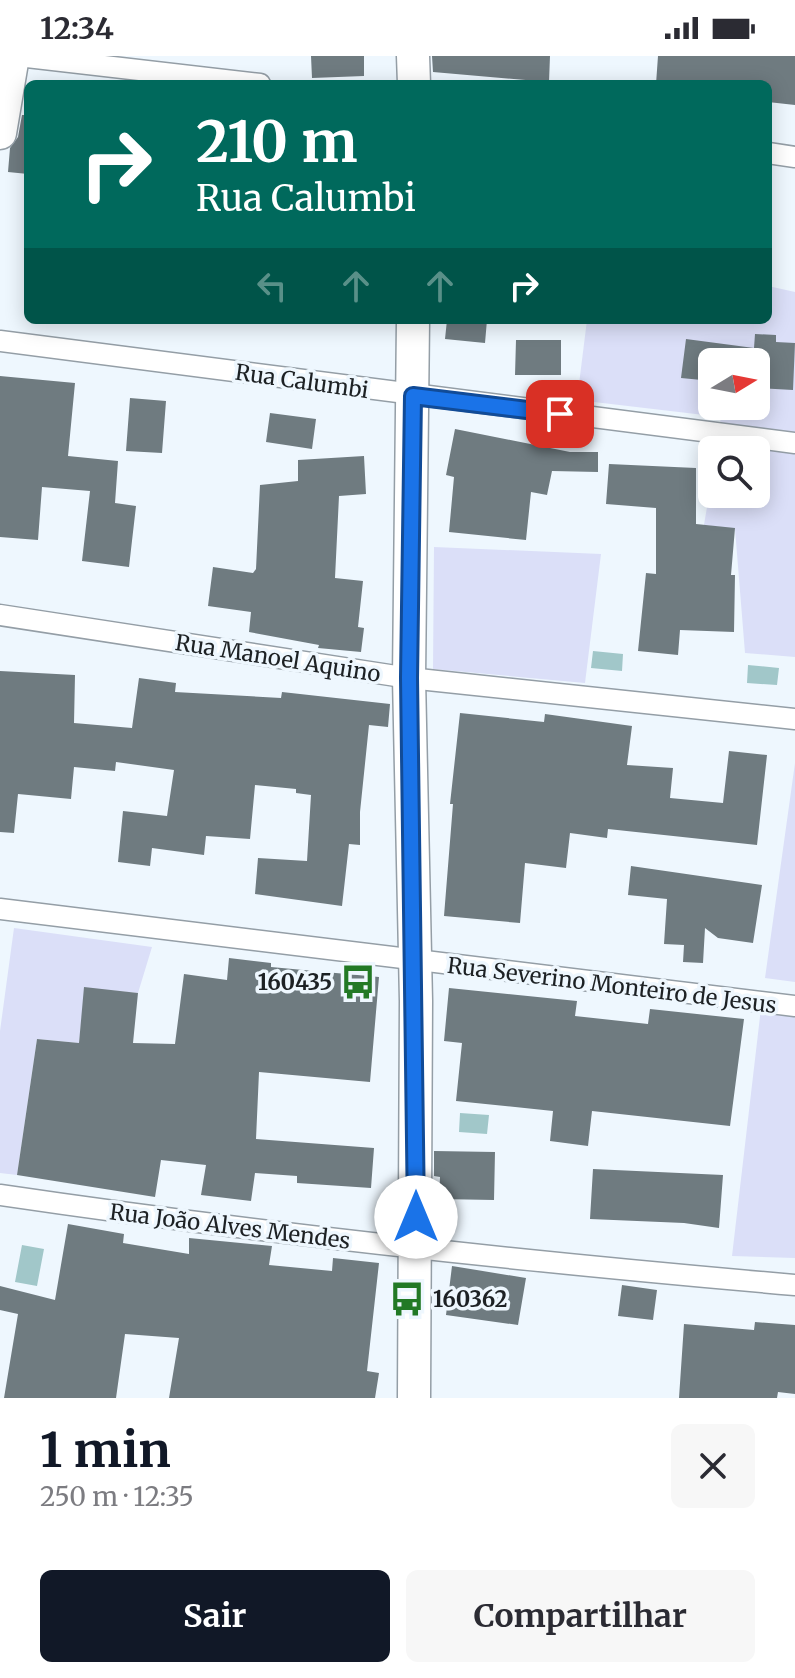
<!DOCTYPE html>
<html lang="pt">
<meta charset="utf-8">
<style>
body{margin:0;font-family:Merriweather,serif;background:#f7f7f7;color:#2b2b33;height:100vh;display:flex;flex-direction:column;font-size:30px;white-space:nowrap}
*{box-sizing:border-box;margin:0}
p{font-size:26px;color:#7c7c81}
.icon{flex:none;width:44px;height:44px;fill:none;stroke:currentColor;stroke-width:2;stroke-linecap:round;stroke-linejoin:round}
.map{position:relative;height:1342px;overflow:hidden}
.panel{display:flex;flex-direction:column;background:#fff;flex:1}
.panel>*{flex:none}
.guide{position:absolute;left:24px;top:24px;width:748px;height:244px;border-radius:12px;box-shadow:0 4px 20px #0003;background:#00695c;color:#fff;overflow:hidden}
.needle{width:52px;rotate:80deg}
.buttons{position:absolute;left:698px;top:292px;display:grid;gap:16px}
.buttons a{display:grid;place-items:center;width:72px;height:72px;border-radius:12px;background:#fff;box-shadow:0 4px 20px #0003;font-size:40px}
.pin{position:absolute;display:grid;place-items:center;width:68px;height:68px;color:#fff;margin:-34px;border-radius:16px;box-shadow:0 4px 12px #0006}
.me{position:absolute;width:88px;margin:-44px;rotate:0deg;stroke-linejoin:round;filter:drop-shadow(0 0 6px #0008)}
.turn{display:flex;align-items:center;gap:28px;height:168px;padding:0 40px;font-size:36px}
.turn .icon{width:104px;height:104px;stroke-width:2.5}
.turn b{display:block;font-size:56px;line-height:68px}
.lanes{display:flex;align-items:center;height:76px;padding:0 40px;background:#0003;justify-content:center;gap:40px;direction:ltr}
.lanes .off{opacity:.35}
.round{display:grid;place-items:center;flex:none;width:84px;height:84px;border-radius:12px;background:#f7f7f7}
.headline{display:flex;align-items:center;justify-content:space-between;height:136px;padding:0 40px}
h1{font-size:48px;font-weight:700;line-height:60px;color:#111827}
.action{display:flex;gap:16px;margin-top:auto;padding:16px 40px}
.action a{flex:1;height:92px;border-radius:12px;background:#111827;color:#fff;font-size:32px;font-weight:700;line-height:92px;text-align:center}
.action a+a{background:#f7f7f7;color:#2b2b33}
.status{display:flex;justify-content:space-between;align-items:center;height:56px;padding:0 40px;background:#fff;direction:ltr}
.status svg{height:22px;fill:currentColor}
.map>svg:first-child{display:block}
.green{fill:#dbdff8;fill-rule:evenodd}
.water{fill:#a1c7c9}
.building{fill:#6f7b80}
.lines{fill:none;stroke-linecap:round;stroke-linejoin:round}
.street-casing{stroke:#949ea6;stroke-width:23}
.primary-casing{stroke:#949ea6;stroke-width:35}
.street{stroke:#fff;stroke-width:20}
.primary{stroke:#fff;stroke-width:32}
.route-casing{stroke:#114b97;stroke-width:20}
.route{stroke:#1a73e8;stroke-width:14}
.labels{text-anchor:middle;stroke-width:7;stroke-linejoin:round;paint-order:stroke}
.street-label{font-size:22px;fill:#1d2124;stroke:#eef7fe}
.poi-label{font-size:22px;font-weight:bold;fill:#1d2124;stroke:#eef7fe;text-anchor:end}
</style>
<div class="status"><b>12:34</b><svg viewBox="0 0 49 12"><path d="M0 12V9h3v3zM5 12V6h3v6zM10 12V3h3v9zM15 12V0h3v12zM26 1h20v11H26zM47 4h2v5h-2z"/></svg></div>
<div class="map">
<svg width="795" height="1342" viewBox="0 0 795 1342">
<rect width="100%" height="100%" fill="#eef7fe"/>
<!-- green -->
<path class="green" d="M 768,230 L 795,236 L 795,601 L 745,597 L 735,473 L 704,469 L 712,421 L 712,438 L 756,438 L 756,394 L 716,394 L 721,361 L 577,344 L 587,264 L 768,264 ZM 712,306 L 756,306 L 756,350 L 712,350 Z
M 434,491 L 601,498 L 585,627 L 433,613 Z
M 795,707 L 795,926 L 765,922 Z
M 14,872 L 152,891 L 138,937 L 85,932 L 79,987 L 37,983 L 17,1119 L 0,1117 L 0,975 Z
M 761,952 L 795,959 L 795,1202 L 732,1200 Z"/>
<!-- water -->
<path class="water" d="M 593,595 L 623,598 L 622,615 L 591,612 Z
M 748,609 L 779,612 L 777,629 L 747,627 Z
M 460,1057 L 489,1059 L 487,1078 L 459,1076 Z
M 22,1189 L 44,1193 L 37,1230 L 15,1226 Z"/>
<!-- building -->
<path class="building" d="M 311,0 L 364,0 L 364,20 L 312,22 Z
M 432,0 L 550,0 L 549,26 L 433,16 Z
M 658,0 L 795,0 L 795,49 L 768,46 L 768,28 L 656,28 Z
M 22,59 L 28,59 L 28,118 L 8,116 L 10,92 L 18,81 Z
M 447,264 L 487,264 L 485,287 L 445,283 Z
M 755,278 L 776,279 L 776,286 L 795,287 L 793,334 L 756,332 L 756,306 L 712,306 L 712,325 L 681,322 L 686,283 L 754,292 Z
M 516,284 L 561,284 L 561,319 L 515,319 Z
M 0,320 L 75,327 L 68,400 L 118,405 L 115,447 L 136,450 L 129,511 L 82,505 L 90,435 L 42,431 L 38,484 L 0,481 Z
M 130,342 L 166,345 L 162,397 L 126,395 Z
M 270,357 L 316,363 L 312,393 L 266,386 Z
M 455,373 L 570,396 L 598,396 L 598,416 L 552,415 L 547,439 L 531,436 L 526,484 L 449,476 L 454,421 L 446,419 Z
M 364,400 L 366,438 L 339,440 L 335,522 L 363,525 L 358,571 L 364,572 L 361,596 L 318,592 L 319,589 L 249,576 L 251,556 L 208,550 L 213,511 L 253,517 L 256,513 L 260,429 L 298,425 L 298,404 Z
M 609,408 L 696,412 L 696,468 L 735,472 L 731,519 L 735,519 L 734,576 L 680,574 L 678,599 L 638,595 L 646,517 L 656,518 L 656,452 L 606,448 Z
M 0,615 L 75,619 L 74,667 L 132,672 L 139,622 L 176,627 L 175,636 L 281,642 L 282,636 L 390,648 L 388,671 L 369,669 L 360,756 L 360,789 L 349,788 L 342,850 L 255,838 L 258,802 L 307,805 L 311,739 L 296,737 L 296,733 L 255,729 L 250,783 L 206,780 L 204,799 L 152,792 L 150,810 L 118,806 L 123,755 L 167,760 L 174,714 L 116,706 L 115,715 L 74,711 L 71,743 L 18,738 L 14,777 L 0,776 Z
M 460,657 L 544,666 L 545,658 L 632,670 L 627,709 L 673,712 L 670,742 L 723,747 L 729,695 L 767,699 L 757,789 L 608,773 L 607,782 L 570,777 L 566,812 L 525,807 L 520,867 L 444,860 L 453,748 L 450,748 Z
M 631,810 L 762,829 L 753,887 L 718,882 L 705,872 L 703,907 L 683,906 L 684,889 L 664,888 L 667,843 L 628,839 Z
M 229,902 L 271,907 L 271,911 L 379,921 L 370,1026 L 259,1016 L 256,1083 L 374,1092 L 371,1132 L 297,1127 L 297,1120 L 255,1117 L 251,1145 L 201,1139 L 206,1109 L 161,1104 L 155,1141 L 17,1119 L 37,983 L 79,987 L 84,931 L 138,937 L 133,987 L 175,988 L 184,918 L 227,924 Z
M 449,932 L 577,945 L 575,960 L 648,968 L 650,953 L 744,963 L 730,1070 L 592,1055 L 588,1090 L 550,1085 L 553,1055 L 456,1045 L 462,987 L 444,985 Z
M 434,1095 L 495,1096 L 494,1144 L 439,1143 L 440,1121 L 434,1120 Z
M 593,1113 L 723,1119 L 719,1172 L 684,1167 L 590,1163 Z
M 68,1168 L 124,1178 L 123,1187 L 189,1198 L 189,1182 L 272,1190 L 269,1209 L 332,1215 L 333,1202 L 379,1207 L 367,1315 L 379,1317 L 375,1342 L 169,1342 L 179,1282 L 125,1278 L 116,1342 L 4,1342 L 18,1258 L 0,1254 L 0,1230 L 55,1244 Z
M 452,1210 L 526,1222 L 518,1269 L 446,1259 Z
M 622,1229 L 657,1234 L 653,1264 L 618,1260 Z
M 755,1266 L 795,1269 L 795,1338 L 778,1336 L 777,1342 L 679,1342 L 684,1268 L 754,1274 Z"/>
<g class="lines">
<!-- street casing -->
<g class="street-casing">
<path id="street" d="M 18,0 L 260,28
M 768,97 L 795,101
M 0,285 L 795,387
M 0,559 L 409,622 L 795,663
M 0,853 L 795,950
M 0,1139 C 264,1178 529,1206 795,1229"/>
</g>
<!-- primary casing -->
<g class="primary-casing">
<path id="primary" d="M 413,0 L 414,28
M 0,77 L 13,0
M 413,264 L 409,622 L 416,945 L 414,1342"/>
</g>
<!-- street -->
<use href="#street" class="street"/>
<!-- primary -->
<use href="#primary" class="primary"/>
</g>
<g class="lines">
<!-- route casing -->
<g class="route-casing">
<path id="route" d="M 416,1161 L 409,622 L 413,340 L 560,358"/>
</g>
<!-- route -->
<use href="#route" class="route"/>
</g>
<!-- icons -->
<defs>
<g id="bus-bare" transform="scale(2.76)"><path d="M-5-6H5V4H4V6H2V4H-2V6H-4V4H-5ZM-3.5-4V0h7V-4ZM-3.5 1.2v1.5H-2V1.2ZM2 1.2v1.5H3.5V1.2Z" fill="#227925" stroke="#eef7fe" stroke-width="2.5" paint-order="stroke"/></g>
</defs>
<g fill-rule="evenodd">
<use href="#bus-bare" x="358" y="926"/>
<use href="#bus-bare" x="407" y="1243"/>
</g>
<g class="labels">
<!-- street labels -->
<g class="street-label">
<text transform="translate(302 325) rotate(8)" y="8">Rua Calumbi</text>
<text transform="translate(278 602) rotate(9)" y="8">Rua Manoel Aquino</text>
<text transform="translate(612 929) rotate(7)" y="8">Rua Severino Monteiro de Jesus</text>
<text transform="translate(230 1170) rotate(7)" y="8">Rua João Alves Mendes</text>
</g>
<!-- poi labels -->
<g class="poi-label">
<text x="332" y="934">160435</text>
<text x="433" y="1251" text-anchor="start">160362</text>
</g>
</g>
</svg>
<div class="buttons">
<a><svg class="needle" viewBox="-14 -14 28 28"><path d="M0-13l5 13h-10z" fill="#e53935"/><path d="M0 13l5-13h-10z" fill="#7c7c81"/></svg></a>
<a><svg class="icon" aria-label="search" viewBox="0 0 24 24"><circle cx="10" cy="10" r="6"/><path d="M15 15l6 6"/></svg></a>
</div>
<div class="pin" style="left:560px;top:358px;background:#d93025"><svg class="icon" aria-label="arrive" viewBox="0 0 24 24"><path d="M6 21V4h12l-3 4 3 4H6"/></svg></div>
<svg class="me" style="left:416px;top:1161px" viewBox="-20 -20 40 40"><circle r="19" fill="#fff"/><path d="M0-13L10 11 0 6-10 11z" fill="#1a73e8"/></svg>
<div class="guide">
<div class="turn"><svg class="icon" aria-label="right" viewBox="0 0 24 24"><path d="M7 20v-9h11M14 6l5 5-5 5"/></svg><div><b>210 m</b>Rua Calumbi</div></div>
<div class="lanes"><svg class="icon off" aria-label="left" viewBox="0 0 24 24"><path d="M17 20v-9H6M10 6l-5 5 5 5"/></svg><svg class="icon off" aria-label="ahead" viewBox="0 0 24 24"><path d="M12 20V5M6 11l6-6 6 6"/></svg><svg class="icon off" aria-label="ahead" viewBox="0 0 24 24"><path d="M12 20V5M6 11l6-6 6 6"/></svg><svg class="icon" aria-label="right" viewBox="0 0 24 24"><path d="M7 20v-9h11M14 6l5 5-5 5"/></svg></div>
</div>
</div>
<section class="panel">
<div class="headline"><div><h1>1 min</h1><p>250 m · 12:35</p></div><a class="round"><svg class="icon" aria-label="close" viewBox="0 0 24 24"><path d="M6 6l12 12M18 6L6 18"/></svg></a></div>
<div class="action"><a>Sair</a><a>Compartilhar</a></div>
</section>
